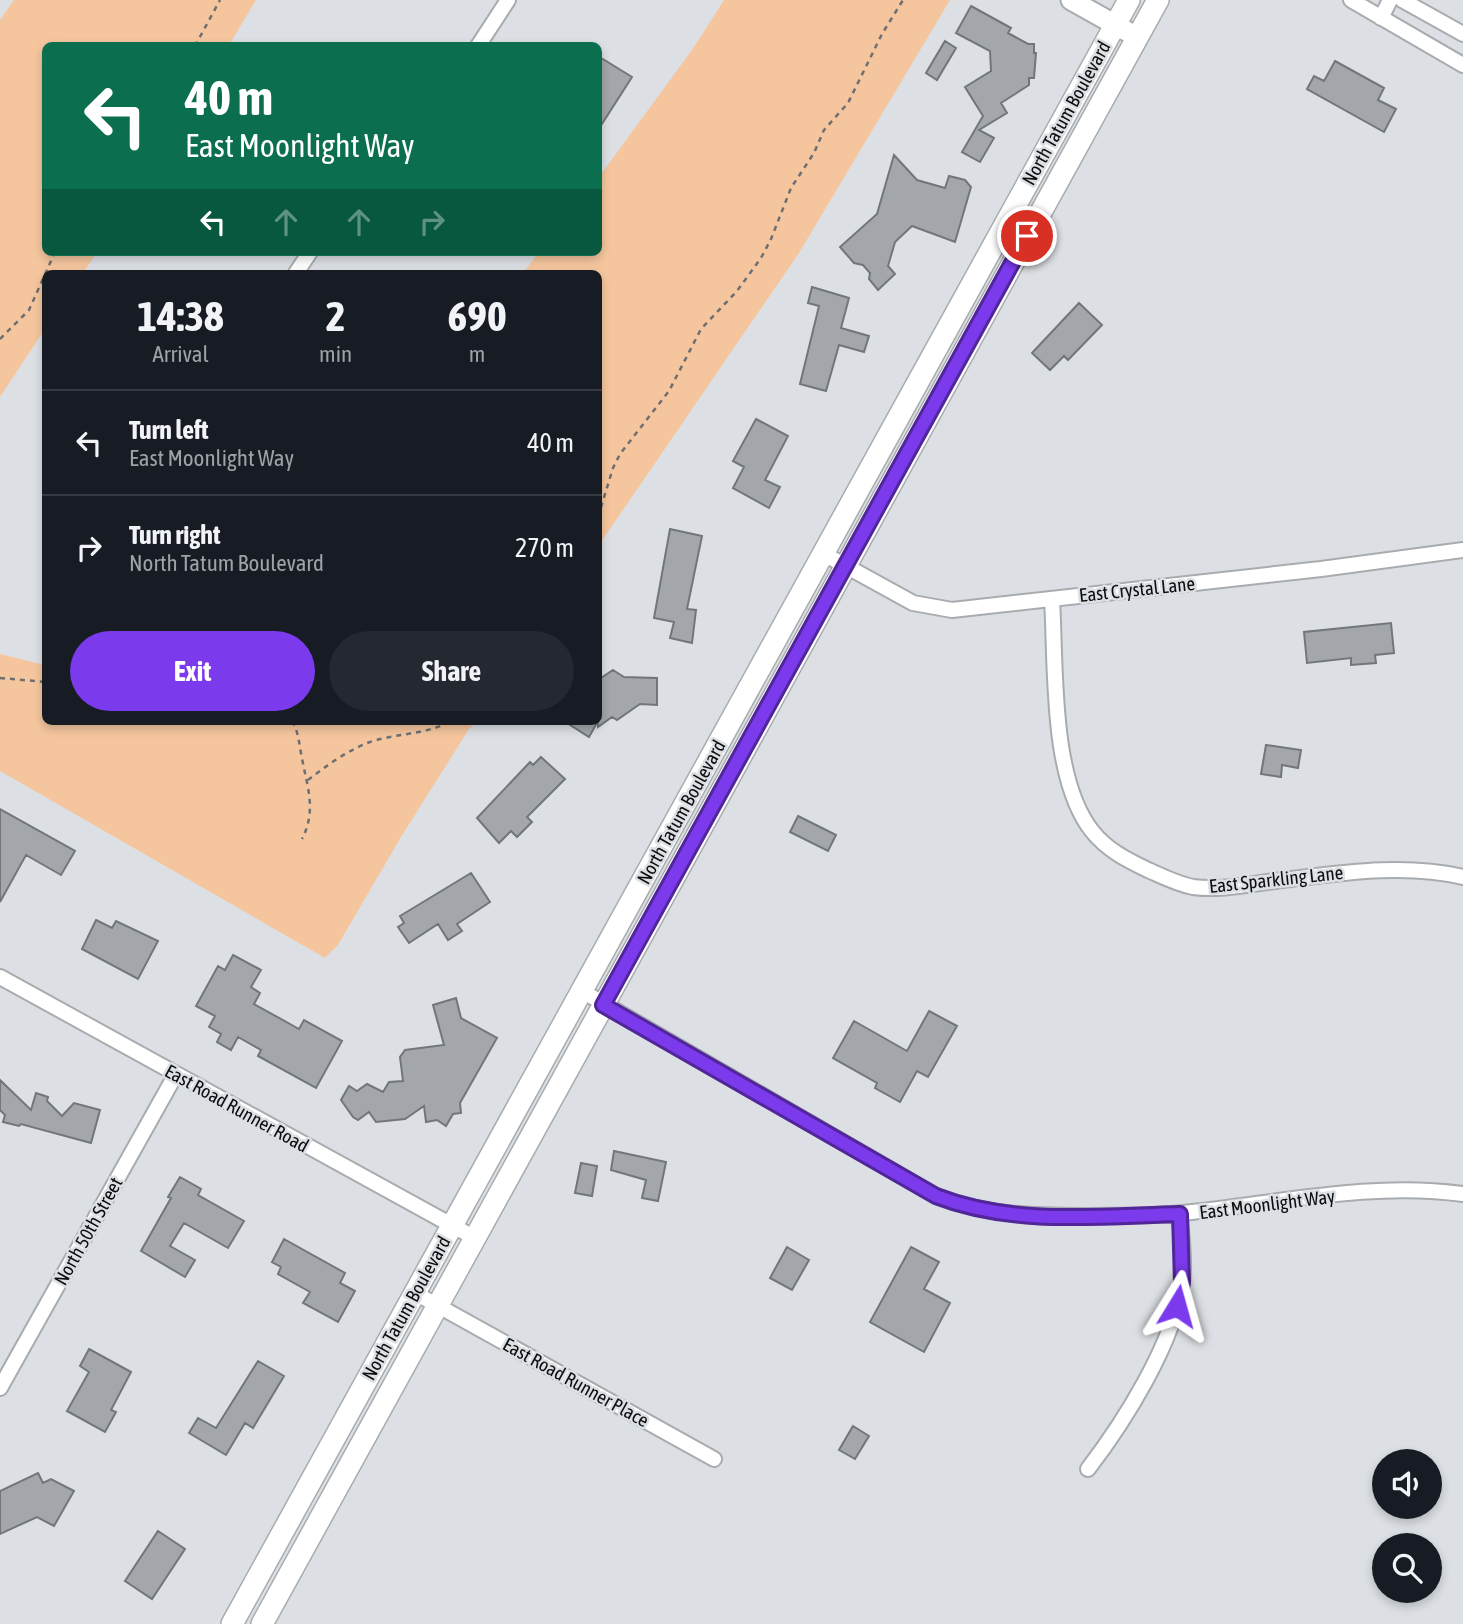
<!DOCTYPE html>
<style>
body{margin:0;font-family:"Asap Condensed",sans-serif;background:#242831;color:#f1f3f6;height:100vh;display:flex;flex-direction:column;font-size:26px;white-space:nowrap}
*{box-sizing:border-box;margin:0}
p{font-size:23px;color:#9ea1a6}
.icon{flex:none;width:38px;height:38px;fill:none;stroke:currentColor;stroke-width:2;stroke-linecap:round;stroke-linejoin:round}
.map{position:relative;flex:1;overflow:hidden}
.drawer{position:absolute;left:42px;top:270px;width:560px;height:455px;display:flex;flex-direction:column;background:#171b24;border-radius:10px;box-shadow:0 4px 10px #0003}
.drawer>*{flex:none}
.top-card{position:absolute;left:42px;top:42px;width:560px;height:214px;border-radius:10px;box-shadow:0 4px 10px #0003;background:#0b6e4f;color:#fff;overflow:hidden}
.tools{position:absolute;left:1372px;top:1449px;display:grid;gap:14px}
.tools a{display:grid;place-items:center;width:70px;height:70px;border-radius:50%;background:#171b24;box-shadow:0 4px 10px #0003;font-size:35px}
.pin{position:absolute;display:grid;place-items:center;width:60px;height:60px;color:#fff;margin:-30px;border:4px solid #fff;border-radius:50%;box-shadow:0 2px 7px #0007}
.me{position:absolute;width:77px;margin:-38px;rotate:8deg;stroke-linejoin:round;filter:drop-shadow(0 0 5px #0008)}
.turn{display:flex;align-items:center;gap:24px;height:147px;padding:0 28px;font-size:32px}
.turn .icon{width:91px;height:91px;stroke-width:2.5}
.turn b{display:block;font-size:49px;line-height:60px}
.lanes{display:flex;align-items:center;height:66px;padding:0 28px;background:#0003;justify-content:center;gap:35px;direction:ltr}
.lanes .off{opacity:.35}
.eta{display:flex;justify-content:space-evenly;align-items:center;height:119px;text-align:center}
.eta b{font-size:42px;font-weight:700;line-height:49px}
.button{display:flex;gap:14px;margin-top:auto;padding:14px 28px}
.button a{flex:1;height:80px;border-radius:42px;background:#7c3aed;color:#fff;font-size:28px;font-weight:700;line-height:80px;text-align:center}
.button a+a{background:#242831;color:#f1f3f6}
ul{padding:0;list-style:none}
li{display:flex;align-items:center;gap:21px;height:105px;padding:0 28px;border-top:2px solid #363941}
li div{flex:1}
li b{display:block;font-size:26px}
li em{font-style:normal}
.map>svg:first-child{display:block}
.green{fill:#f5c69e}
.building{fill:#a3a7ab;stroke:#727679;stroke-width:2}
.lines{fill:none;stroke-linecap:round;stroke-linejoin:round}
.street-casing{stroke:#a8acaf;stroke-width:18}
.secondary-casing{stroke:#a8acaf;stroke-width:23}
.primary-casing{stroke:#a8acaf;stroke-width:24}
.path{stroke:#6d6f72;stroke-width:2.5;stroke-dasharray:5 5;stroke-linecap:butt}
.street{stroke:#fff;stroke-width:14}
.secondary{stroke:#fff;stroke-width:19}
.primary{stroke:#fff;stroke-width:21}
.route-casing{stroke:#51269a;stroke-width:18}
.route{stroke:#7c3aed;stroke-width:12}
.labels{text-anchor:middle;stroke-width:5;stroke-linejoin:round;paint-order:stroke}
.street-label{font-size:19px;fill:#0b0d0e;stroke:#dce0e4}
</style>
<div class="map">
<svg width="1463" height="1624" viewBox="0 0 1463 1624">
<rect width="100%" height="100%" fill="#dce0e4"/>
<!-- green -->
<path class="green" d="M 14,0 L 256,0 L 229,45 L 46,46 L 46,252 L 97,252 L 83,273 L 46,273 L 45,329 L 0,397 L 0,20 Z
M 724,0 L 950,0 L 799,253 L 599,545 L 598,273 L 523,273 L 539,252 L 598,252 L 599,177 L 694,47 Z
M 0,654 L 45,665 L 46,721 L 478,721 L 469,729 L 401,837 L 338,945 L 325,958 L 0,771 Z"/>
<!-- building -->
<path class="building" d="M 971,6 L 1011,28 L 1008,33 L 1028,44 L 1034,44 L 1034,53 L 1036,53 L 1034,78 L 1029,78 L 1029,85 L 1001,103 L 1007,113 L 979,130 L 994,138 L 980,162 L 962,152 L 983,116 L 965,87 L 991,71 L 990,51 L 956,33 Z
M 945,41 L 956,48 L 937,80 L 926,73 Z
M 598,56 L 632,77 L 598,130 Z
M 1335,61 L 1384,88 L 1378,100 L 1396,109 L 1384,132 L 1307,89 L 1314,76 L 1324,81 Z
M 894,155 L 917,180 L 945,188 L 949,176 L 965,180 L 971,187 L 955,242 L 912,226 L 895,242 L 888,266 L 895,274 L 878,290 L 869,279 L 870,273 L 863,265 L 854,263 L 840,247 L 877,214 Z
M 812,287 L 849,298 L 841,328 L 869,336 L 864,352 L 839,345 L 826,391 L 800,384 L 819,306 L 808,303 Z
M 1079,303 L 1102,325 L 1068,360 L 1064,356 L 1050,370 L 1032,353 Z
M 756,419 L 788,436 L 765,480 L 780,487 L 769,508 L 733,488 L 744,467 L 733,461 Z
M 670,529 L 702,536 L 687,609 L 696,610 L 692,643 L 670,638 L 674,622 L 654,618 Z
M 1391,623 L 1394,653 L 1375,655 L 1376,663 L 1351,665 L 1351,658 L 1307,663 L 1304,632 Z
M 613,670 L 624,677 L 657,678 L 657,705 L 640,704 L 617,720 L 612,717 L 598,727 L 598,721 L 589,737 L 564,721 L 598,721 L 598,680 Z
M 1266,745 L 1301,750 L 1298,768 L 1282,765 L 1281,777 L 1261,774 Z
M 541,757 L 565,779 L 527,817 L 532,822 L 517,837 L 511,831 L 499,843 L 477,818 L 530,762 L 533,765 Z
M 0,809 L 75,851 L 61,875 L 26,855 L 0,902 Z
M 798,816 L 836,835 L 828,851 L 790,832 Z
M 471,873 L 490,902 L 457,924 L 462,931 L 448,940 L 438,924 L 409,943 L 398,927 L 404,923 L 400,916 Z
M 96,920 L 112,928 L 116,921 L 158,941 L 138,979 L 82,949 Z
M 233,955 L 261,970 L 251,987 L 260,993 L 254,1004 L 299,1029 L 304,1020 L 342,1041 L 316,1088 L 258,1056 L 261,1050 L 238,1037 L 231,1050 L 217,1042 L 221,1034 L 209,1027 L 215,1016 L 196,1006 L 218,966 L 225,970 Z
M 456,998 L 461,1018 L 497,1038 L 460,1103 L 461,1113 L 453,1114 L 446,1126 L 437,1120 L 426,1122 L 424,1106 L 405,1119 L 376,1122 L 369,1112 L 358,1120 L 353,1117 L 341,1100 L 349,1086 L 357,1091 L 367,1084 L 383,1092 L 389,1082 L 403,1081 L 400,1057 L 405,1050 L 444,1045 L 433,1005 Z
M 929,1011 L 957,1026 L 928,1077 L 917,1071 L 900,1102 L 875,1088 L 877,1083 L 833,1058 L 854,1021 L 907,1051 Z
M 0,1080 L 31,1110 L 36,1093 L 48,1097 L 47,1101 L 62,1116 L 74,1103 L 100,1110 L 91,1143 L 21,1124 L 19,1126 L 3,1122 L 5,1115 L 0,1110 Z
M 614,1151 L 666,1162 L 658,1201 L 642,1198 L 646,1180 L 611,1170 Z
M 581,1163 L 597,1166 L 592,1196 L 575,1193 Z
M 180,1177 L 201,1189 L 198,1195 L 244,1221 L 228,1248 L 184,1223 L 170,1246 L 195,1260 L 185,1277 L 141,1251 L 171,1198 L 168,1197 Z
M 284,1239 L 345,1273 L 340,1283 L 355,1291 L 338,1322 L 303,1303 L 310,1292 L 278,1274 L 281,1267 L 272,1262 Z
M 787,1247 L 809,1260 L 792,1290 L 770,1278 Z
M 911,1247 L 939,1262 L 924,1289 L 950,1303 L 924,1352 L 870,1322 Z
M 89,1349 L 131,1372 L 111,1410 L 116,1412 L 105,1432 L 67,1411 L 89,1372 L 80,1366 Z
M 258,1361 L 284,1376 L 253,1428 L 245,1423 L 226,1455 L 189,1433 L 198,1418 L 216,1428 Z
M 853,1426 L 869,1436 L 855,1459 L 839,1450 Z
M 38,1473 L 43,1483 L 51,1479 L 74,1491 L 54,1526 L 37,1517 L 0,1534 L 0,1491 Z
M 158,1531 L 185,1549 L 152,1599 L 125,1581 Z"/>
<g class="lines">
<!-- street casing -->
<g class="street-casing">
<path id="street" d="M 1351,0 L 1463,65
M 1402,0 L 1463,34
M 1381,18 L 1390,0
M 478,46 L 508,0
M 296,273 L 310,252
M 824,554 L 913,603 L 952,610 L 1321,569 L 1463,550
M 1052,599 C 1056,665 1050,778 1092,831 C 1107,850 1127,860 1148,870 C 1162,876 1177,884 1193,887 C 1222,891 1254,883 1283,880 C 1341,873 1405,863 1463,877
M 0,977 L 475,1238
M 582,991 L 936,1196 C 984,1215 1031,1216 1082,1216 C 1115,1215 1150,1217 1183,1213 C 1275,1204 1371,1181 1463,1194
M 415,1293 L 714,1459
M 0,1388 L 176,1074
M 1088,1469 C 1124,1422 1174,1343 1182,1283 C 1185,1261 1182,1236 1179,1214"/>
</g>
<!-- secondary casing -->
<g class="secondary-casing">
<path id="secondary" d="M 1071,0 L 1137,37"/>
</g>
<!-- primary casing -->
<g class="primary-casing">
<path id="primary" d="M 232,1624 L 1129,0
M 262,1624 L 1158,0"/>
</g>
<!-- path -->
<path class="path" d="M 195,46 L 220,0
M 0,339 L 29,310 L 55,252
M 598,517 L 613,468 L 620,454 L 669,391 L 701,329 L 737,291 L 761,258 L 771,239 L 791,188 L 814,153 L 824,130 L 848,103 L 882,34 L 903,0
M 0,678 L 46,682
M 292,721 C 299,732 299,745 302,758 C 307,787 317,810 302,839
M 308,780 C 326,766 348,750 370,742 C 396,733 426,735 451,721"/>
<!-- street -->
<use href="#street" class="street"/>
<!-- secondary -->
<use href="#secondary" class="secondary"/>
<!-- primary -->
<use href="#primary" class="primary"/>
</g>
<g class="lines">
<!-- route casing -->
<g class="route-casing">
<path id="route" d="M 1027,236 L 603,1005 L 936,1196 C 1013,1226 1099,1216 1180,1214 L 1182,1282 L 1177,1306"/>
</g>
<!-- route -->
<use href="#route" class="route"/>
</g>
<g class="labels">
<!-- street labels -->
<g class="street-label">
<text transform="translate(1066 113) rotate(-61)" y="7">North Tatum Boulevard</text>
<text transform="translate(1137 589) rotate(-6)" y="7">East Crystal Lane</text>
<text transform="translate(681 812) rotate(-61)" y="7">North Tatum Boulevard</text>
<text transform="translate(1276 879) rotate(-6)" y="7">East Sparkling Lane</text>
<text transform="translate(237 1108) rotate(29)" y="7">East Road Runner Road</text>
<text transform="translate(1267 1204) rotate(-7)" y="7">East Moonlight Way</text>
<text transform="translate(88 1231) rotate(-61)" y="7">North 50th Street</text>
<text transform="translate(406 1308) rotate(-61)" y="7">North Tatum Boulevard</text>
<text transform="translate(576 1382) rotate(29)" y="7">East Road Runner Place</text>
</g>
</g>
</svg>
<div class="tools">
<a><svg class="icon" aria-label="sound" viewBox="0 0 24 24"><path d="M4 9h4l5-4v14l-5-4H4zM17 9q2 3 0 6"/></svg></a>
<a><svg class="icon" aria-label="search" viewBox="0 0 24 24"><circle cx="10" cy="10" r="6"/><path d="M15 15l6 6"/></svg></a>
</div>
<div class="pin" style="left:1027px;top:236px;background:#d93025"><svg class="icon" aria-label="arrive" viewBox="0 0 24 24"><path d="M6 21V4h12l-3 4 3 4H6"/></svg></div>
<svg class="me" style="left:1177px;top:1306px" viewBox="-20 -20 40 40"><path d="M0-17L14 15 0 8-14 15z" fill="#7c3aed" stroke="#fff" stroke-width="4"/></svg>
<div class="top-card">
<div class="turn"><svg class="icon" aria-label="left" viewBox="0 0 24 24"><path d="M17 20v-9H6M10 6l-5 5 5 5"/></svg><div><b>40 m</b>East Moonlight Way</div></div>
<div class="lanes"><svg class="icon" aria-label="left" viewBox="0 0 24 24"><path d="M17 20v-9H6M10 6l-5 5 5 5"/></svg><svg class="icon off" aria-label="ahead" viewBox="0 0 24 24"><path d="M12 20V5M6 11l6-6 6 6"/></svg><svg class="icon off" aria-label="ahead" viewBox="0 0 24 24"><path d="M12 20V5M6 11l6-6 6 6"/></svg><svg class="icon off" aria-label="right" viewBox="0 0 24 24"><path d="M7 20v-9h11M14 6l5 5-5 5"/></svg></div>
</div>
<section class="drawer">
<div class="eta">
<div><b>14:38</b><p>Arrival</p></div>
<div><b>2</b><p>min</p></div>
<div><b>690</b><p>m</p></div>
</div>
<ul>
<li><svg class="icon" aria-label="left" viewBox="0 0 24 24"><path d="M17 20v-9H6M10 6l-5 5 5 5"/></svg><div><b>Turn left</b><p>East Moonlight Way</p></div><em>40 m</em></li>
<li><svg class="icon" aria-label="right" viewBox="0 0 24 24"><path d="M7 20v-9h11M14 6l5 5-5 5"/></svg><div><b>Turn right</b><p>North Tatum Boulevard</p></div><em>270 m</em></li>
</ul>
<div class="button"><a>Exit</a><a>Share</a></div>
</section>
</div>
